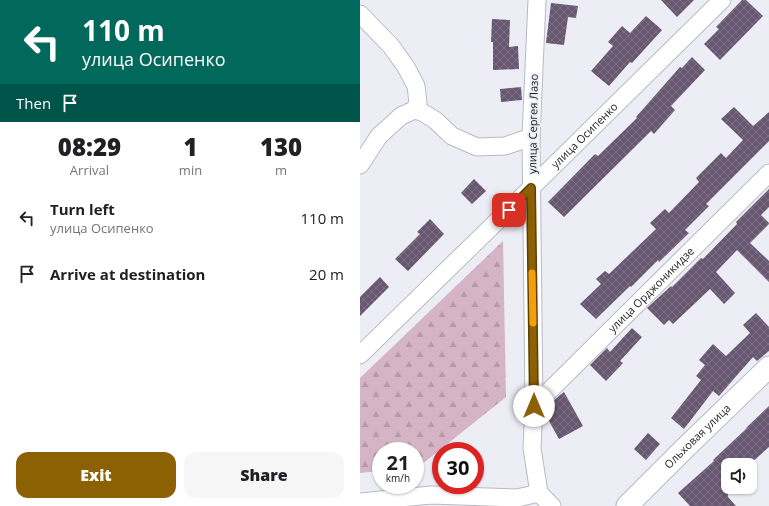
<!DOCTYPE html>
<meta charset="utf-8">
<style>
body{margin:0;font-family:"Open Sans",sans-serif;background:#f6f6f6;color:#202124;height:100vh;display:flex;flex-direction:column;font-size:15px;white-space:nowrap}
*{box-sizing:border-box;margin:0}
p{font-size:13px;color:#757577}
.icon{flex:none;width:22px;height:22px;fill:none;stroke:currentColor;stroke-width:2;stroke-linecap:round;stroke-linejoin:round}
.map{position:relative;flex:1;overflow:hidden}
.details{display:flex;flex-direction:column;background:#fff;width:360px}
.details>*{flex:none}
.banner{background:#00695c;color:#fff;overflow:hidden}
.tools{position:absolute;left:361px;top:458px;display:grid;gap:8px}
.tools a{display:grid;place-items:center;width:36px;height:36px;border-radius:8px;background:#fff;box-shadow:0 1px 3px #0004;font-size:20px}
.speed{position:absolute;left:12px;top:442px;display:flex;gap:8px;font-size:20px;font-weight:700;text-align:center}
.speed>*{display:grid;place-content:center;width:52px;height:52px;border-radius:50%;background:#fff;box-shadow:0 1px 3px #0004;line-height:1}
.speed small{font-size:10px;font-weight:400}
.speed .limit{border:6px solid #d22;background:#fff;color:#111}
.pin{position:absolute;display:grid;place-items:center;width:34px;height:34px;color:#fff;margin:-17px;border-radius:8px;box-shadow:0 2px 6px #0006}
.me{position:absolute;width:44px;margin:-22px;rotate:0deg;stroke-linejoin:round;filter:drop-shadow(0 0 3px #0008)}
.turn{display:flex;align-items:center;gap:14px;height:84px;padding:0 16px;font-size:18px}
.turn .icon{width:52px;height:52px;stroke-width:2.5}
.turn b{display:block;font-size:28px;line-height:34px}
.then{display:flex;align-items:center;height:38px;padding:0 16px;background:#0003;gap:8px;font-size:15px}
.eta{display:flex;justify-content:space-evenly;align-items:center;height:68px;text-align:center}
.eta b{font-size:24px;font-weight:800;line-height:28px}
.action{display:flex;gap:8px;margin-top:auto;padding:8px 16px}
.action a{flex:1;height:46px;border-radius:12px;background:#8c6104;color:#fff;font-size:16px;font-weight:800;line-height:46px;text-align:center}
.action a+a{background:#f6f6f6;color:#202124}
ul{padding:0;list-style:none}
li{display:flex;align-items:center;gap:12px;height:56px;padding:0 16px}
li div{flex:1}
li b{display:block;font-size:15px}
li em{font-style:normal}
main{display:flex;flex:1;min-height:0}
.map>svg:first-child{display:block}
.forest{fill:url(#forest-firs)}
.building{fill:url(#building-cross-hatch)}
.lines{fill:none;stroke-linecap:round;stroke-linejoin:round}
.minor-casing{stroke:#b9bac1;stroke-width:19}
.major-casing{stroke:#b9bac1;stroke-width:23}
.minor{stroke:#fff;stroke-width:17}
.major{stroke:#fff;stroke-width:21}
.route-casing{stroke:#5b3f03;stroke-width:10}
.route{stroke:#8c6104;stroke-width:7}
.slow{stroke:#f59e0b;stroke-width:7}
.labels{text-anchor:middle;stroke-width:4;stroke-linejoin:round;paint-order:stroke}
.street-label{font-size:11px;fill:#1d1d20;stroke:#edeef5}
</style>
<main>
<section class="details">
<div class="banner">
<div class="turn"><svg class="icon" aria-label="left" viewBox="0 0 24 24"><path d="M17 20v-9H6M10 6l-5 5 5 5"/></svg><div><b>110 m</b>улица Осипенко</div></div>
<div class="then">Then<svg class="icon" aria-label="arrive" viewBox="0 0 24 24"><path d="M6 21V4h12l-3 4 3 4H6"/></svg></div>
</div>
<div class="eta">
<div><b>08:29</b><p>Arrival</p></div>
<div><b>1</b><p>min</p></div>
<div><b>130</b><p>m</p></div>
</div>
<ul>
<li><svg class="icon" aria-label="left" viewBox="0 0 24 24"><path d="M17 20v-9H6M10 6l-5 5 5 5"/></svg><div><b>Turn left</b><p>улица Осипенко</p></div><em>110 m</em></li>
<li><svg class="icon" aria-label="arrive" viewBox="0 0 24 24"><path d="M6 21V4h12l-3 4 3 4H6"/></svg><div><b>Arrive at destination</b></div><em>20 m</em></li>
</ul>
<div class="action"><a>Exit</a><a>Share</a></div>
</section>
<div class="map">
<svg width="409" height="506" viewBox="0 0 409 506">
<defs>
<pattern id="forest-firs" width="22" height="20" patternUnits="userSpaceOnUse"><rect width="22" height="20" fill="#d5b4c6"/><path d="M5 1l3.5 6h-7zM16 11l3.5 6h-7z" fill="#b69aaa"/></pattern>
<pattern id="building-cross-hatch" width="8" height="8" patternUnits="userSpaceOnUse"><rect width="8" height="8" fill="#685771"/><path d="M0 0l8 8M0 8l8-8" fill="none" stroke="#7d7084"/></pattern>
</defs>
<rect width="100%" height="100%" fill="#edeef5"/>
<!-- forest -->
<path class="forest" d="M 143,241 L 146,397 L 61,465 L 55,466 L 55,451 L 21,451 L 21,471 L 0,473 L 0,378 Z"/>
<!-- building -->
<path class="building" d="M 301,0 L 334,0 L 317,17 Z
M 382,0 L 386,0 L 403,16 L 360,60 L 344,44 L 359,29 L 356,27 Z
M 191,3 L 218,6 L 216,18 L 208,17 L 204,45 L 186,43 Z
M 286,16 L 302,30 L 272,63 L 270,62 L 249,86 L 231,71 L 253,46 L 248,42 L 262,26 L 270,33 Z
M 132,19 L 150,20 L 149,47 L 158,46 L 159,69 L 133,70 L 133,42 L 131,42 Z
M 332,57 L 345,70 L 311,106 L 315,110 L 294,134 L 291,131 L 204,217 L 188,202 L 235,154 L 238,156 L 277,118 L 276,117 L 320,67 L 322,68 Z
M 161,87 L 162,100 L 141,102 L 140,89 Z
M 374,107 L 393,126 L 409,112 L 409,141 L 346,204 L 349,206 L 325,230 L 329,233 L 299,262 L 298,260 L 271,287 L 270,286 L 236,319 L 220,304 L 241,284 L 236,279 L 245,271 L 249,274 L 296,229 L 290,223 L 305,209 L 309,213 L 339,182 L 336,178 L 361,153 L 366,158 L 383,140 L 361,119 Z
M 114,179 L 126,191 L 112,204 L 101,193 Z
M 409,189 L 409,207 L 401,215 L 409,223 L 409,224 L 390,243 L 409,261 L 409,282 L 377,250 L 356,272 L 375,293 L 364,304 L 350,289 L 313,324 L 309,320 L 304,325 L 287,308 L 311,286 L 312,287 L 341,258 L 343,259 L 377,224 L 376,222 Z
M 70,219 L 84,234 L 48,271 L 35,259 L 60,234 L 57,232 Z
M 20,277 L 29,287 L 0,316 L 0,297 Z
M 396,313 L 409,327 L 409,351 L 397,361 L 393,357 L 359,396 L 353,391 L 324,429 L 311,418 L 341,380 L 336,376 L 345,365 L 339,360 L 353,344 L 366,356 L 390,333 L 383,325 Z
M 272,328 L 282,337 L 260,361 L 263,363 L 246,381 L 230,365 L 247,348 L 250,352 Z
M 204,392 L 223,426 L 199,439 L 184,412 L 184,410 L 200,395 Z
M 409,406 L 409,447 L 389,465 L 368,465 L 368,497 L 376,506 L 330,506 L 318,493 L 354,461 L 353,460 L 387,428 L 386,428 Z
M 288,433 L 300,444 L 286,460 L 274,449 Z"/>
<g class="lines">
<!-- minor casing -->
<g class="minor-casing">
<g id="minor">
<path d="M 177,0 L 171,137 L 174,406 L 172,448 L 179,493 L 192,506"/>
<path d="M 0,14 L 31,46 L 46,67 L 56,86 L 58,103 L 54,110 L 41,116 L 19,136 L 0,165"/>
<path d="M 54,110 L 62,112 L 75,120 L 92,136 L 117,147 L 145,146 L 171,137"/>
<path id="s1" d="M 0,355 L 171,188 L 362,0"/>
<path id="s2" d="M 174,406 L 409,173"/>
<path d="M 0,502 L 71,495 L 157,498 L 179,493"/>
</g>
</g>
<!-- major casing -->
<g class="major-casing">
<g id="major">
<path id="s3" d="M 267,506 L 324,449 L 409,367"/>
</g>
</g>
<!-- minor -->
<use href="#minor" class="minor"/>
<!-- major -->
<use href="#major" class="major"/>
</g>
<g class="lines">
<!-- route casing -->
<g class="route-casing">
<path id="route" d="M 149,210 L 171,188 L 174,406"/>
</g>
<!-- route -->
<use href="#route" class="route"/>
<!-- slow -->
<path class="slow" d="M 172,273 L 173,323"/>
</g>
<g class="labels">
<!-- street labels -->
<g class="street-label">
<text transform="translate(173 124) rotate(-89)" y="4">улица Сергея Лазо</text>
<text dy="4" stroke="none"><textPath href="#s1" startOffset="314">улица Осипенко</textPath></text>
<text dy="4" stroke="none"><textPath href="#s2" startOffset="165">улица Орджоникидзе</textPath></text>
<text dy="4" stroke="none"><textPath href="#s3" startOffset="99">Ольховая улица</textPath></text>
</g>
</g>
</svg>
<div class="tools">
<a><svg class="icon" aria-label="sound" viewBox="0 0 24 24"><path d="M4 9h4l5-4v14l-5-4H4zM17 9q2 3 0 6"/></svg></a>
</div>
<div class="speed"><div>21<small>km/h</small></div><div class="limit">30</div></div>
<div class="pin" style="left:149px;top:210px;background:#d93025"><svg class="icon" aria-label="arrive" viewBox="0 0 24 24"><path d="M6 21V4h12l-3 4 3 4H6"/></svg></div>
<svg class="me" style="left:174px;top:406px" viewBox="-20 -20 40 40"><circle r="19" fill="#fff"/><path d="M0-13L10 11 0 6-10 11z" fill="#8c6104"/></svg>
</div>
</main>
